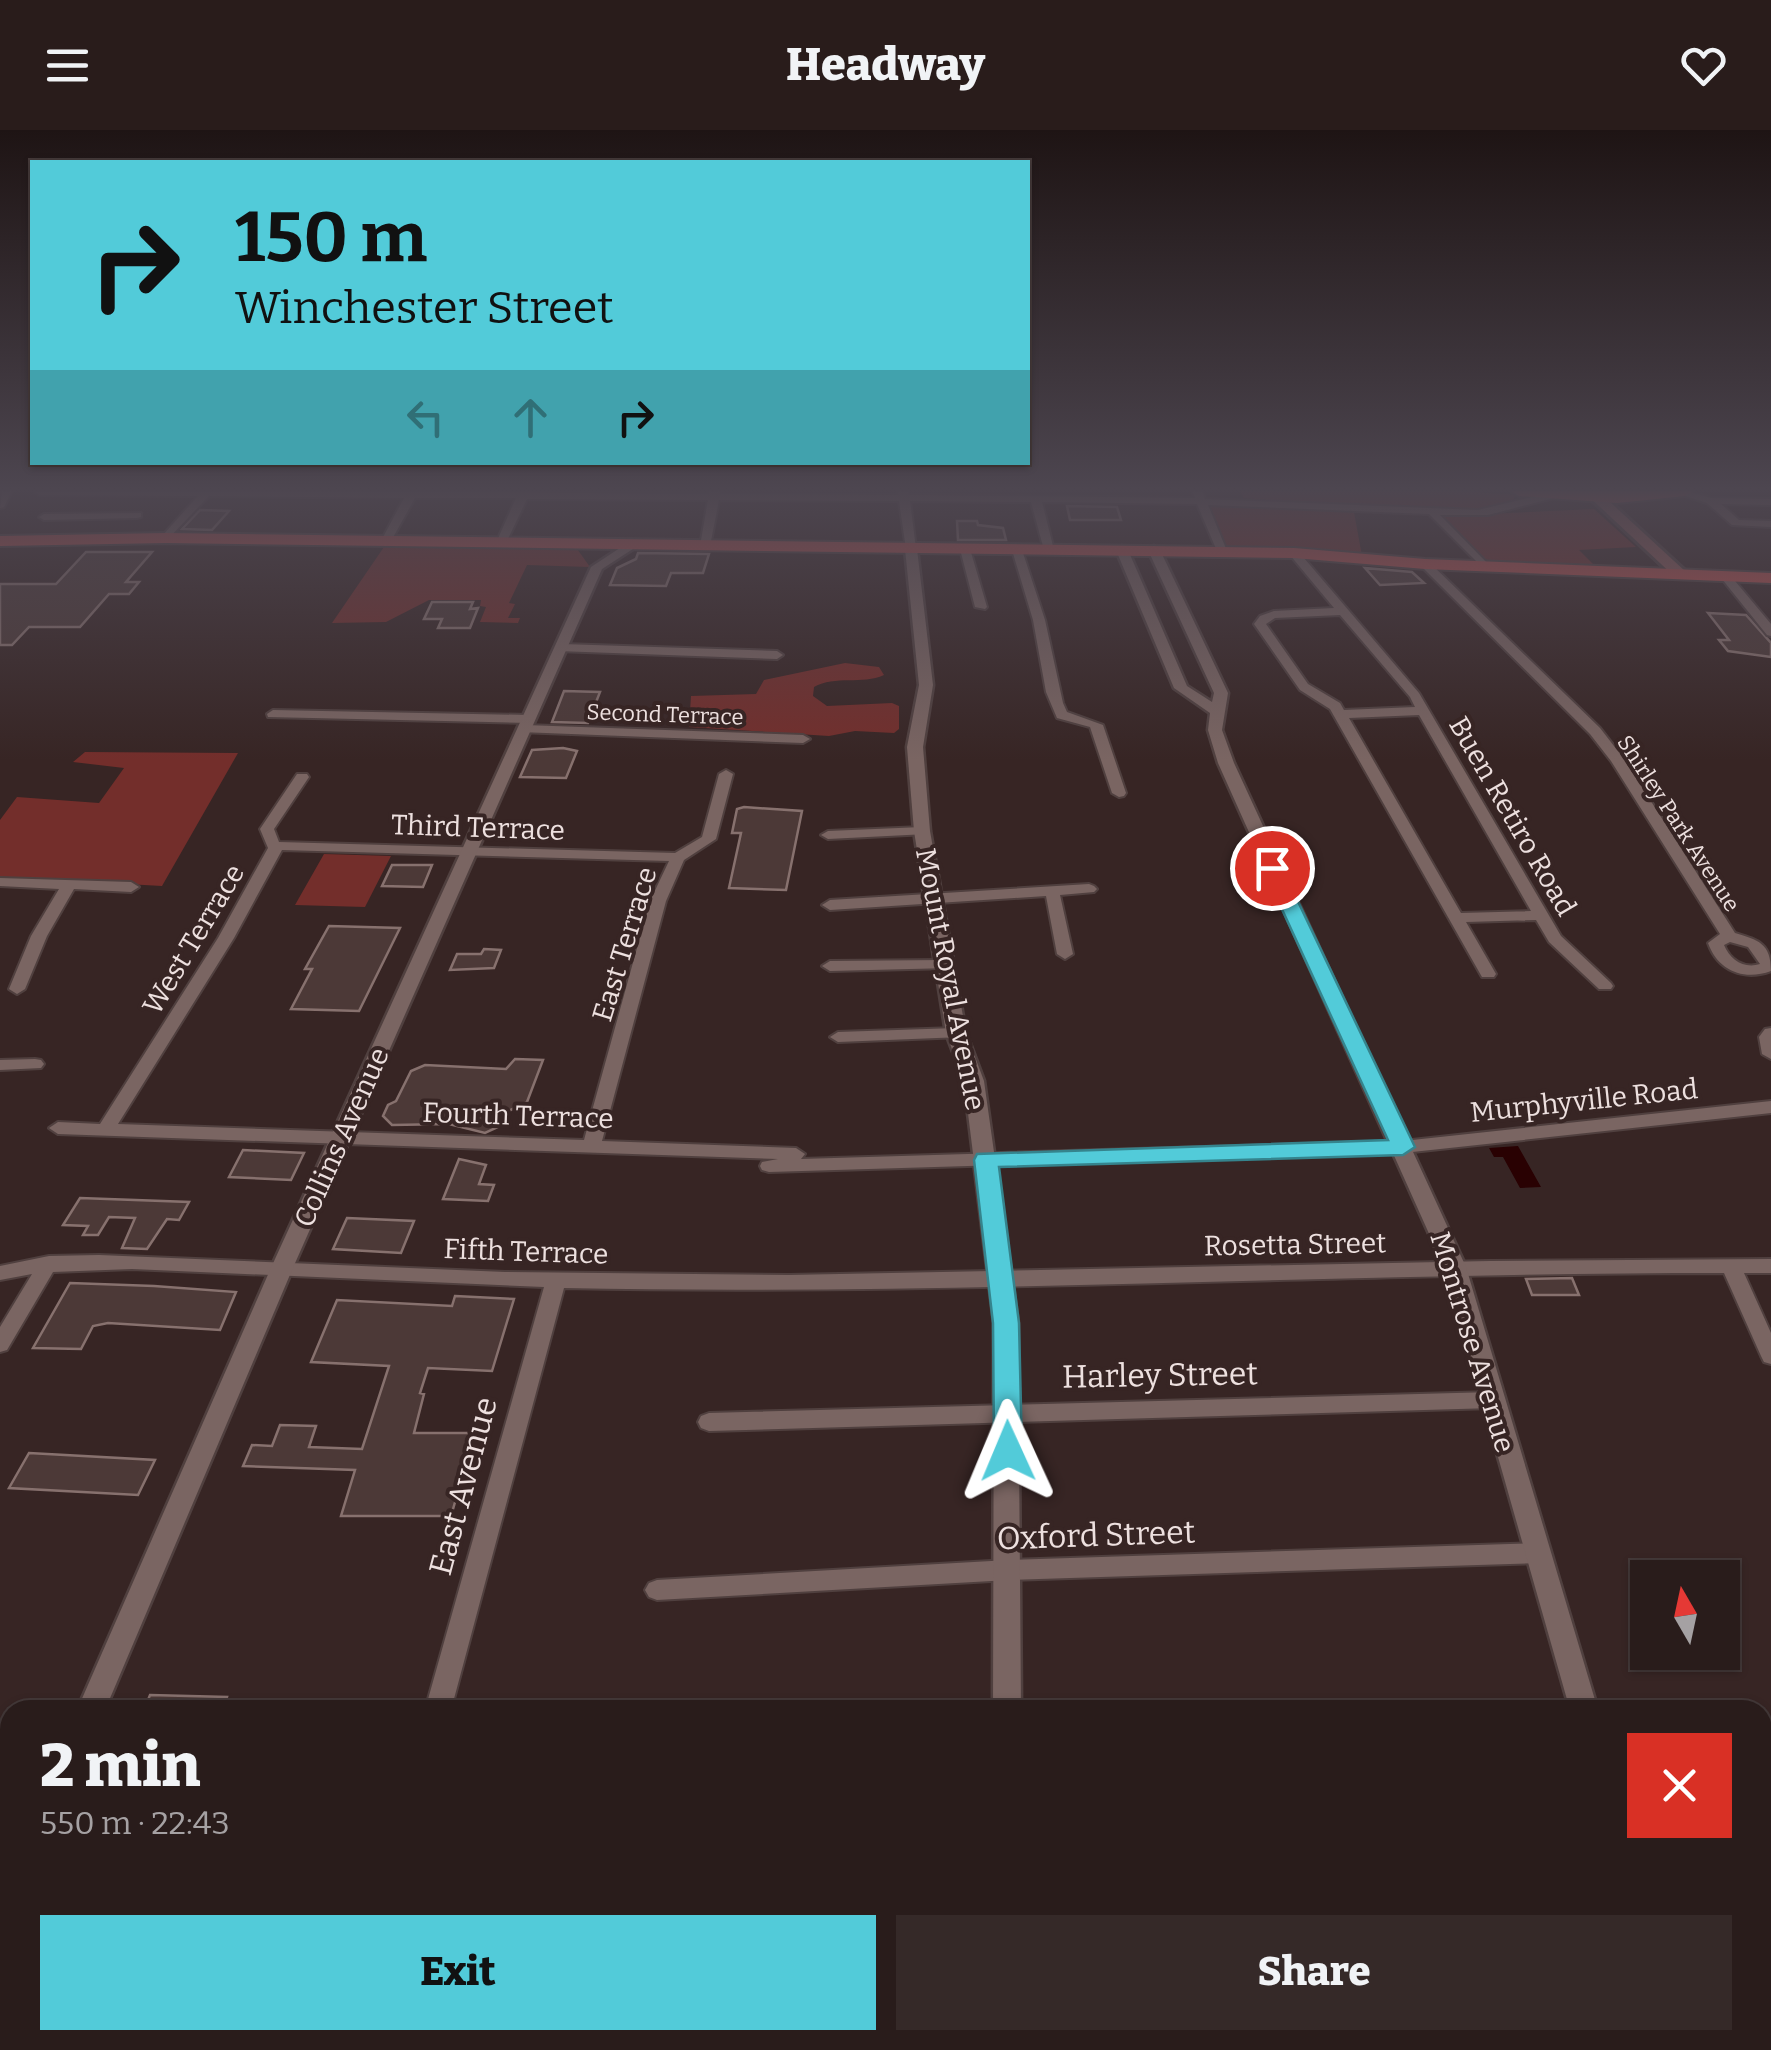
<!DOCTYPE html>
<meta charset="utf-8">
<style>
body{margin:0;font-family:Bitter,serif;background:#352928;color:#f1f3f6;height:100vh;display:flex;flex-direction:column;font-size:38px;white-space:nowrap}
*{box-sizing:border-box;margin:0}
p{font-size:32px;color:#a5a1a3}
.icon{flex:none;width:55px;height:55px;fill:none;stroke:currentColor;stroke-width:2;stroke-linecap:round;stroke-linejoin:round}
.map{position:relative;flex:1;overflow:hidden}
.side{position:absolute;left:0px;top:1570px;width:1772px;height:350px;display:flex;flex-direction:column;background:#291c1b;border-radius:30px 30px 0 0;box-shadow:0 2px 8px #0004,0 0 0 2px #453a3a}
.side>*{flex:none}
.banner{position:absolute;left:30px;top:30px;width:1000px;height:305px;border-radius:0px;box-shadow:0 2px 8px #0004,0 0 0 2px #453a3a;background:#52cbd9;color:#111;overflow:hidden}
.needle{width:65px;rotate:351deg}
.controls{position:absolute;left:1630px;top:1430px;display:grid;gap:20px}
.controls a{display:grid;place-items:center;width:110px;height:110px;border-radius:0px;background:#291c1b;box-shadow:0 2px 8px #0004,0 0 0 2px #453a3a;font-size:50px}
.pin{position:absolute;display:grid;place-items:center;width:85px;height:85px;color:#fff;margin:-42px;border:5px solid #fff;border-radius:50%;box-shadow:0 2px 10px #0007}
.me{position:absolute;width:110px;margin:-55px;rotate:359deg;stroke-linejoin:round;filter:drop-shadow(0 0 8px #0008)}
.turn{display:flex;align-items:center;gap:35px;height:210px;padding:0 40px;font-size:45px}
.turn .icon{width:130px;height:130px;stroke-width:2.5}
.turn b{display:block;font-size:70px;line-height:85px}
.lanes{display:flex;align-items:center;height:95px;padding:0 40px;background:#0003;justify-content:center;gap:50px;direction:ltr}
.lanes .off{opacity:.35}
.round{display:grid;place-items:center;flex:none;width:105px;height:105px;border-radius:0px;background:#352928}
.overview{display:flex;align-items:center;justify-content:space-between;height:170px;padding:0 40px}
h1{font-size:60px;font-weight:800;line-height:75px}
.button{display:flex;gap:20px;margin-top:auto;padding:20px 40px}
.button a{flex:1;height:115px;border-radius:0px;background:#52cbd9;color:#111;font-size:40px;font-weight:800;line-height:115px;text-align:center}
.button a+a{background:#352928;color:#f1f3f6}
header{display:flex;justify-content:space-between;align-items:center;height:130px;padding:0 40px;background:#291c1b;font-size:45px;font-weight:800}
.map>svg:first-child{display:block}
.green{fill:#732e2b}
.water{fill:#290102}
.building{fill:#4c3937;stroke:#87716e;stroke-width:2.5}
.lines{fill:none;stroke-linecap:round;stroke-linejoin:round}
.minor-casing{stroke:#50403f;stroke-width:4}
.tertiary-casing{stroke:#50403f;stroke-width:5}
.secondary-casing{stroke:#50403f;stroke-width:6}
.trunk-casing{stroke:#50403f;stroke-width:4}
.minor{fill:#7a6562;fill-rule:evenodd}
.tertiary{fill:#7a6562;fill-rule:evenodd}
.secondary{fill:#965d5a;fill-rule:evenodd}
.trunk{fill:#c4504c;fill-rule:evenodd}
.route{fill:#52cbd9;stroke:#35848d;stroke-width:2.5}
.labels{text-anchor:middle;stroke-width:8;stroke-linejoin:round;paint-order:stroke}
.far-street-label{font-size:22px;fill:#ede0df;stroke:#372524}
.street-label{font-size:28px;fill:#ede0df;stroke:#372524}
.near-street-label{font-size:32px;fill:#ede0df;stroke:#372524}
</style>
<header><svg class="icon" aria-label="menu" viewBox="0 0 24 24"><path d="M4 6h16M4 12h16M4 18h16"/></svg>Headway<svg class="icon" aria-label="heart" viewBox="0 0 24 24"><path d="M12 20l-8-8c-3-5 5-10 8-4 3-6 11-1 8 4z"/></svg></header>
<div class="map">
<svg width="1771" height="1920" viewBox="0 0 1771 1920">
<rect width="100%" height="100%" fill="#372524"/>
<!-- green -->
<path class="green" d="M 1240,361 L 1461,361 L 1515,365 L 1513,371 C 1466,394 1303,372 1244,368 Z
M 1209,373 L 1354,382 L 1362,426 L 1227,419 Z
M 1594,379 L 1636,417 L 1579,420 L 1599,440 L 1490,436 L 1442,386 Z
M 386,414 L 575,416 L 590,437 L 527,435 L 509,473 L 515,474 L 508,488 L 520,488 L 518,493 L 480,492 L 486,477 L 480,476 L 481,470 L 429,470 L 386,492 L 332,493 Z
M 845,533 L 879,537 L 884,545 C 862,555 835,545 814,557 L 813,566 L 827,576 L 892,573 L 899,576 L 899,599 L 894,603 L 855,601 L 829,606 L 689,597 L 691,566 L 756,564 L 764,550 Z
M 85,622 L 238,623 L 162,756 L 0,747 L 0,690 L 17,667 L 99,673 L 124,638 L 73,632 Z
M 324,724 L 391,726 L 365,777 L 295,775 Z"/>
<!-- water -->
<path class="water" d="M 1518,1016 L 1541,1057 L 1520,1058 L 1503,1027 L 1494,1027 L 1489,1018 Z"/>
<!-- building -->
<path class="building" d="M 1067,376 L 1117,377 L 1121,390 L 1070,390 Z
M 200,380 L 229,381 L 212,400 L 182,399 Z
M 957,391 L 977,391 L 978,395 L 1003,398 L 1006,410 L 958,410 Z
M 86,422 L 152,422 L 126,452 L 139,452 L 129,464 L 109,464 L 80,497 L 29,497 L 12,515 L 0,515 L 0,454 L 56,454 Z
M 638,423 L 709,424 L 703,443 L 671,443 L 666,456 L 610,455 L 617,438 L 636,429 Z
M 1365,438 L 1412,442 L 1424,453 L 1380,455 Z
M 432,472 L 473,472 L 470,479 L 478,478 L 470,498 L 438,498 L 442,489 L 424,489 Z
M 1708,483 L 1746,485 L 1771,513 L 1771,527 L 1728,521 L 1719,510 L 1729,510 Z
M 564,561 L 600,562 L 588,593 L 552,592 Z
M 563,618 L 577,621 L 566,648 L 520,647 L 532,620 Z
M 744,677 L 802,681 L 786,760 L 729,758 L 741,703 L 732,703 L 737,679 Z
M 392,735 L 432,735 L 423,757 L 382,756 Z
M 329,796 L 400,798 L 359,881 L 291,879 L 312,839 L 305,839 Z
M 484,819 L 501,820 L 494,838 L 450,840 L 457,824 L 481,824 Z
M 515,929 L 543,930 L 527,972 L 490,990 L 498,997 L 485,1003 L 449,994 L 392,995 L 383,986 L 388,975 L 396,971 L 411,941 L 425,935 L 506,939 Z
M 243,1020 L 304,1023 L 291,1050 L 229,1047 Z
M 459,1029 L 486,1035 L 479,1054 L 494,1055 L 488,1071 L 443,1069 Z
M 80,1068 L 189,1072 L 179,1090 L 167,1089 L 147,1119 L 122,1118 L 135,1088 L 109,1087 L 98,1105 L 83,1105 L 88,1096 L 63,1095 Z
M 347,1088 L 414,1091 L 401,1123 L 333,1119 Z
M 1572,1148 L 1579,1165 L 1532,1165 L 1526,1149 Z
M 70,1153 L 154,1156 L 236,1162 L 220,1200 L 108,1193 L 93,1196 L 81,1219 L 33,1218 Z
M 455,1166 L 514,1169 L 492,1241 L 428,1238 L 420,1263 L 424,1264 L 414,1303 L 475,1303 L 451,1386 L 341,1386 L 355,1340 L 243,1336 L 252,1315 L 272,1316 L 280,1295 L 316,1296 L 309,1317 L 362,1319 L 389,1236 L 311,1232 L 337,1170 L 452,1176 Z
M 29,1323 L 155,1330 L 138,1365 L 9,1358 Z
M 150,1565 L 227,1567 L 223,1580 L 144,1580 Z"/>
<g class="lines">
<!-- minor casing -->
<g class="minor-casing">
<path id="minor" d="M 2,361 L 12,361 L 4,377 L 0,378 Z
M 326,361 L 709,364 L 710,361 L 720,361 L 720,364 L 898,365 L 898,361 L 908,361 L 909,365 L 1195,368 L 1192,361 L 1202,361 L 1205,369 L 1478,380 L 1545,364 L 1556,363 L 1561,366 L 1488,385 L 1440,385 L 1490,436 L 1490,440 L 1486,441 L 1429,384 L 1208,375 L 1227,421 L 1222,424 L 1217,421 L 1197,374 L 1042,372 L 1054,420 L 1049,423 L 1044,420 L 1031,372 L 910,371 L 916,419 L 911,422 L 906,419 L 899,371 L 719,370 L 710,416 L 705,419 L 700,416 L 708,370 L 527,369 L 506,413 L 501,416 L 496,413 L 516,368 L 415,368 L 391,411 L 386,414 L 381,411 L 404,368 L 209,366 L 166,411 L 161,408 L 162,406 L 198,366 L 40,365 L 35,362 Z
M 1686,361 L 1711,368 L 1771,369 L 1771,375 L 1721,374 L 1739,390 L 1771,391 L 1771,397 L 1732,395 L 1707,373 L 1673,362 Z
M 141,383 L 141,387 L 137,388 L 44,390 L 39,387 L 44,384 Z
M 965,416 L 970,419 L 987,477 L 985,479 L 975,477 L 960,419 Z
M 1017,417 L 1022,420 L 1045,490 L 1063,573 L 1067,582 L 1103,595 L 1126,663 L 1124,666 L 1119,667 L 1112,663 L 1090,597 L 1057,588 L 1046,562 L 1033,490 L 1012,420 Z
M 1290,421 L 1298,421 L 1419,563 L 1561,806 L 1611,853 L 1613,856 L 1611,859 L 1599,859 L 1549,812 L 1536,790 L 1466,792 L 1496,844 L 1494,847 L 1482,847 L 1330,579 L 1300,560 L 1254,494 L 1260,486 L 1274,481 L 1334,478 L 1290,425 ZM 1340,485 L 1410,567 L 1415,577 L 1344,580 L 1340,573 L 1308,554 L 1266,494 L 1275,488 ZM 1419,585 L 1531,781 L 1461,783 L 1349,588 Z
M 1421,432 L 1429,432 L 1600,598 L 1624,629 L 1735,803 C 1758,810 1771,813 1771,841 C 1744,851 1718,841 1708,813 L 1720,804 L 1611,631 L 1590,604 L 1421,436 ZM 1730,812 L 1748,817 L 1760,834 C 1744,839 1730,830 1724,815 Z
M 1722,445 L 1730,445 L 1771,494 L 1771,506 L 1767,505 L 1722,449 Z
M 562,514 L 777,521 L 783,525 L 777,529 L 558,521 L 556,518 Z
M 273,580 L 529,585 L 535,589 L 529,593 L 268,587 L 267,584 Z
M 525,595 L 803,605 L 810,609 L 803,613 L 520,602 L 520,596 Z
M 726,640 L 733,644 L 716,709 L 684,730 L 666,771 L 602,1011 L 796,1018 L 805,1024 L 801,1029 L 1403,1011 L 1771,971 L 1771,983 L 1403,1023 L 769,1042 L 762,1040 L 760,1036 L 762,1032 L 778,1029 L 58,1004 L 49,998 L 58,992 L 100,994 L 218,808 L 268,718 L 260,699 L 297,644 L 307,644 L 309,647 L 274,699 L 279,712 L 675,723 L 702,707 L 719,644 ZM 282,720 L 669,731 L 650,771 L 584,1010 L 118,994 L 234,808 Z
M 922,697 L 929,701 L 927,704 L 828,709 L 821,705 L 828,701 Z
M 0,748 L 131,752 L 139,757 L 131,762 L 74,759 L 47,806 L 25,859 L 17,864 L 9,859 L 31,806 L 59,759 L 0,756 Z
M 1089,754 L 1094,756 L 1097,759 L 1094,762 L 1060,765 L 1073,824 L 1065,829 L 1057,824 L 1046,766 L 830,780 L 822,775 L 830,770 Z
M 944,830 L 952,835 L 950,838 L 830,841 L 822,836 L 830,831 Z
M 956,898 L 964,903 L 962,907 L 838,912 L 830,907 L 838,902 Z
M 1771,898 L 1771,929 L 1762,924 L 1759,907 L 1765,899 Z
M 35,929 L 41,930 L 44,934 L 41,938 L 0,940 L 0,930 Z
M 99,1125 L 505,1142 L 789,1145 L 1490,1131 L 1771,1129 L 1771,1143 L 1744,1143 L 1771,1203 L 1771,1234 L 1764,1232 L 1761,1226 L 1724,1143 C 1337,1143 951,1166 564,1158 L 451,1580 L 425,1580 L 544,1157 L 132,1139 L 53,1142 L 7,1220 L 0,1222 L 0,1197 L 32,1144 L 0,1150 L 0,1136 L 49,1126 Z
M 1493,1262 L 1501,1264 L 1504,1270 L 1501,1276 L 1493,1278 L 709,1301 L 701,1298 L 698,1292 L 701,1286 L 709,1283 Z
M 1538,1413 L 1546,1416 L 1550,1423 L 1546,1430 L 1538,1433 L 1009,1450 L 657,1470 L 649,1467 L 645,1460 L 649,1453 L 657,1450 L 1009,1430 Z
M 1762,1818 L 1771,1819 L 1771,1847 L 1762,1846 Z
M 0,1853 L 10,1853 L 10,1881 L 0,1881 Z
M 289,1910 L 319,1910 L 316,1920 L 286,1920 Z"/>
</g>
<!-- tertiary casing -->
<g class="tertiary-casing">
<path id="tertiary" d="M 629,412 L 639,415 L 602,439 L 292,1140 L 105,1580 L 77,1580 L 270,1140 L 591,437 Z
M 911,415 L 917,419 L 933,555 L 923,617 L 930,701 L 966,903 L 984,951 L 1018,1193 L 1021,1580 L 993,1580 L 994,1193 L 964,951 L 946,903 L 914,701 L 907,617 L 919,555 L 905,419 Z
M 1122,416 L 1128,420 L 1187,556 L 1212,572 L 1214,563 L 1148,420 L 1154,416 L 1160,420 L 1228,563 L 1222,600 L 1234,633 L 1466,1137 L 1598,1580 L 1570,1580 L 1444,1137 L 1218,633 L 1208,600 L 1210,583 L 1174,558 L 1116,420 Z
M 10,1744 L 10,1794 L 0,1798 L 0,1749 Z
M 991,1910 L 1025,1910 L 1025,1920 L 991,1920 Z
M 1657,1910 L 1691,1910 L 1694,1920 L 1660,1920 Z"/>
</g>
<!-- secondary casing -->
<g class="secondary-casing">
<path id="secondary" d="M 1583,361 L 1598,361 L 1686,442 L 1686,448 L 1676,448 Z"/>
</g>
<!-- trunk casing -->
<g class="trunk-casing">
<path id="trunk" d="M 1511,361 L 1693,361 L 1685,366 L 1617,373 L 1519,366 Z
M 166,403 L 1294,418 L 1425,429 L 1771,443 L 1771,453 L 1425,439 L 1294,428 L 166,413 L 0,416 L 0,406 Z"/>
</g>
<!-- minor -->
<use href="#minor" class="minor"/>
<!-- tertiary -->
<use href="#tertiary" class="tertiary"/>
<!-- secondary -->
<use href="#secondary" class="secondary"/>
<!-- trunk -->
<use href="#trunk" class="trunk"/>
</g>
<!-- sky -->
<linearGradient id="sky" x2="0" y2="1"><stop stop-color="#1e1414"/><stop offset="0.57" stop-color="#4d4650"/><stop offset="1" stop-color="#4d4650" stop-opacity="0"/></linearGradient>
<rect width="1771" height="630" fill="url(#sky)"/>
<!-- route -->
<path class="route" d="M 1272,732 L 1282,738 L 1415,1017 L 1403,1025 L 999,1037 L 1019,1193 L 1022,1321 L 1018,1329 L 1008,1333 L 998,1329 L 994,1321 L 993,1193 L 974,1030 L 977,1024 L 1388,1010 L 1263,738 Z"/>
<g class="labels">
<!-- far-street labels -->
<g class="far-street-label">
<text transform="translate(665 584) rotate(2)" y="8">Second Terrace</text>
<text transform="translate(1679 693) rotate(57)" y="8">Shirley Park Avenue</text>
</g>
<!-- street labels -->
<g class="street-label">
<text transform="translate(1513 686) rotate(60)" y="10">Buen Retiro Road</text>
<text transform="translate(478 697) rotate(2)" y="10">Third Terrace</text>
<text transform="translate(193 809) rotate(-59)" y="10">West Terrace</text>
<text transform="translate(624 814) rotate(-73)" y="10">East Terrace</text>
<text transform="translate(951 849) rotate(79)" y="10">Mount Royal Avenue</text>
<text transform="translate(1584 970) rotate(-6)" y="10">Murphyville Road</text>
<text transform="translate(518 985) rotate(2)" y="10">Fourth Terrace</text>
<text transform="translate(341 1007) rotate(-66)" y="10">Collins Avenue</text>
<text transform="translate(1295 1114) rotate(-1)" y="10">Rosetta Street</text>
<text transform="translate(526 1121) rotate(2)" y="10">Fifth Terrace</text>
<text transform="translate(1473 1212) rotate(73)" y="10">Montrose Avenue</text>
</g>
<!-- near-street labels -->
<g class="near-street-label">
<text transform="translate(1160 1245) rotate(-1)" y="11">Harley Street</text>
<text transform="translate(463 1356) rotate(-75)" y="11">East Avenue</text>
<text transform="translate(1096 1405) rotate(-2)" y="11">Oxford Street</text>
</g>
</g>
</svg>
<div class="controls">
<a><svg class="needle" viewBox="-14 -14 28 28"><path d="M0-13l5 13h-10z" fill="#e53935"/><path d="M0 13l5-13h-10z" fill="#a5a1a3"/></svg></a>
</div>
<div class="pin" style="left:1272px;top:738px;background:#d93025"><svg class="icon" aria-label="arrive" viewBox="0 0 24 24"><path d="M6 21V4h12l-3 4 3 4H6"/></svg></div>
<svg class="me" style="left:1008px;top:1321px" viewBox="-20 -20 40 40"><path d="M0-17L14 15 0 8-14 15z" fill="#52cbd9" stroke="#fff" stroke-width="4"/></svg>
<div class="banner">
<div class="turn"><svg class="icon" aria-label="right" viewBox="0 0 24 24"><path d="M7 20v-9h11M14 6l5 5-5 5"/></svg><div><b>150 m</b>Winchester Street</div></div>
<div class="lanes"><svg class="icon off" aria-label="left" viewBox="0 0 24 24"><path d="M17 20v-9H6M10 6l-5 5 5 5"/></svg><svg class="icon off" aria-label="ahead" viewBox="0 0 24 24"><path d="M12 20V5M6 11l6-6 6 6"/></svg><svg class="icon" aria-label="right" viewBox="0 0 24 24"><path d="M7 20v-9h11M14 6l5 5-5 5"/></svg></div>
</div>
<section class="side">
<div class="overview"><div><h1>2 min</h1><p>550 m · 22:43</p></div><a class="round" style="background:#d93025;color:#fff"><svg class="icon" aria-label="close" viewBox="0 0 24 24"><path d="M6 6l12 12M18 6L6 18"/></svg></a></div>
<div class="button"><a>Exit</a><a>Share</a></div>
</section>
</div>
